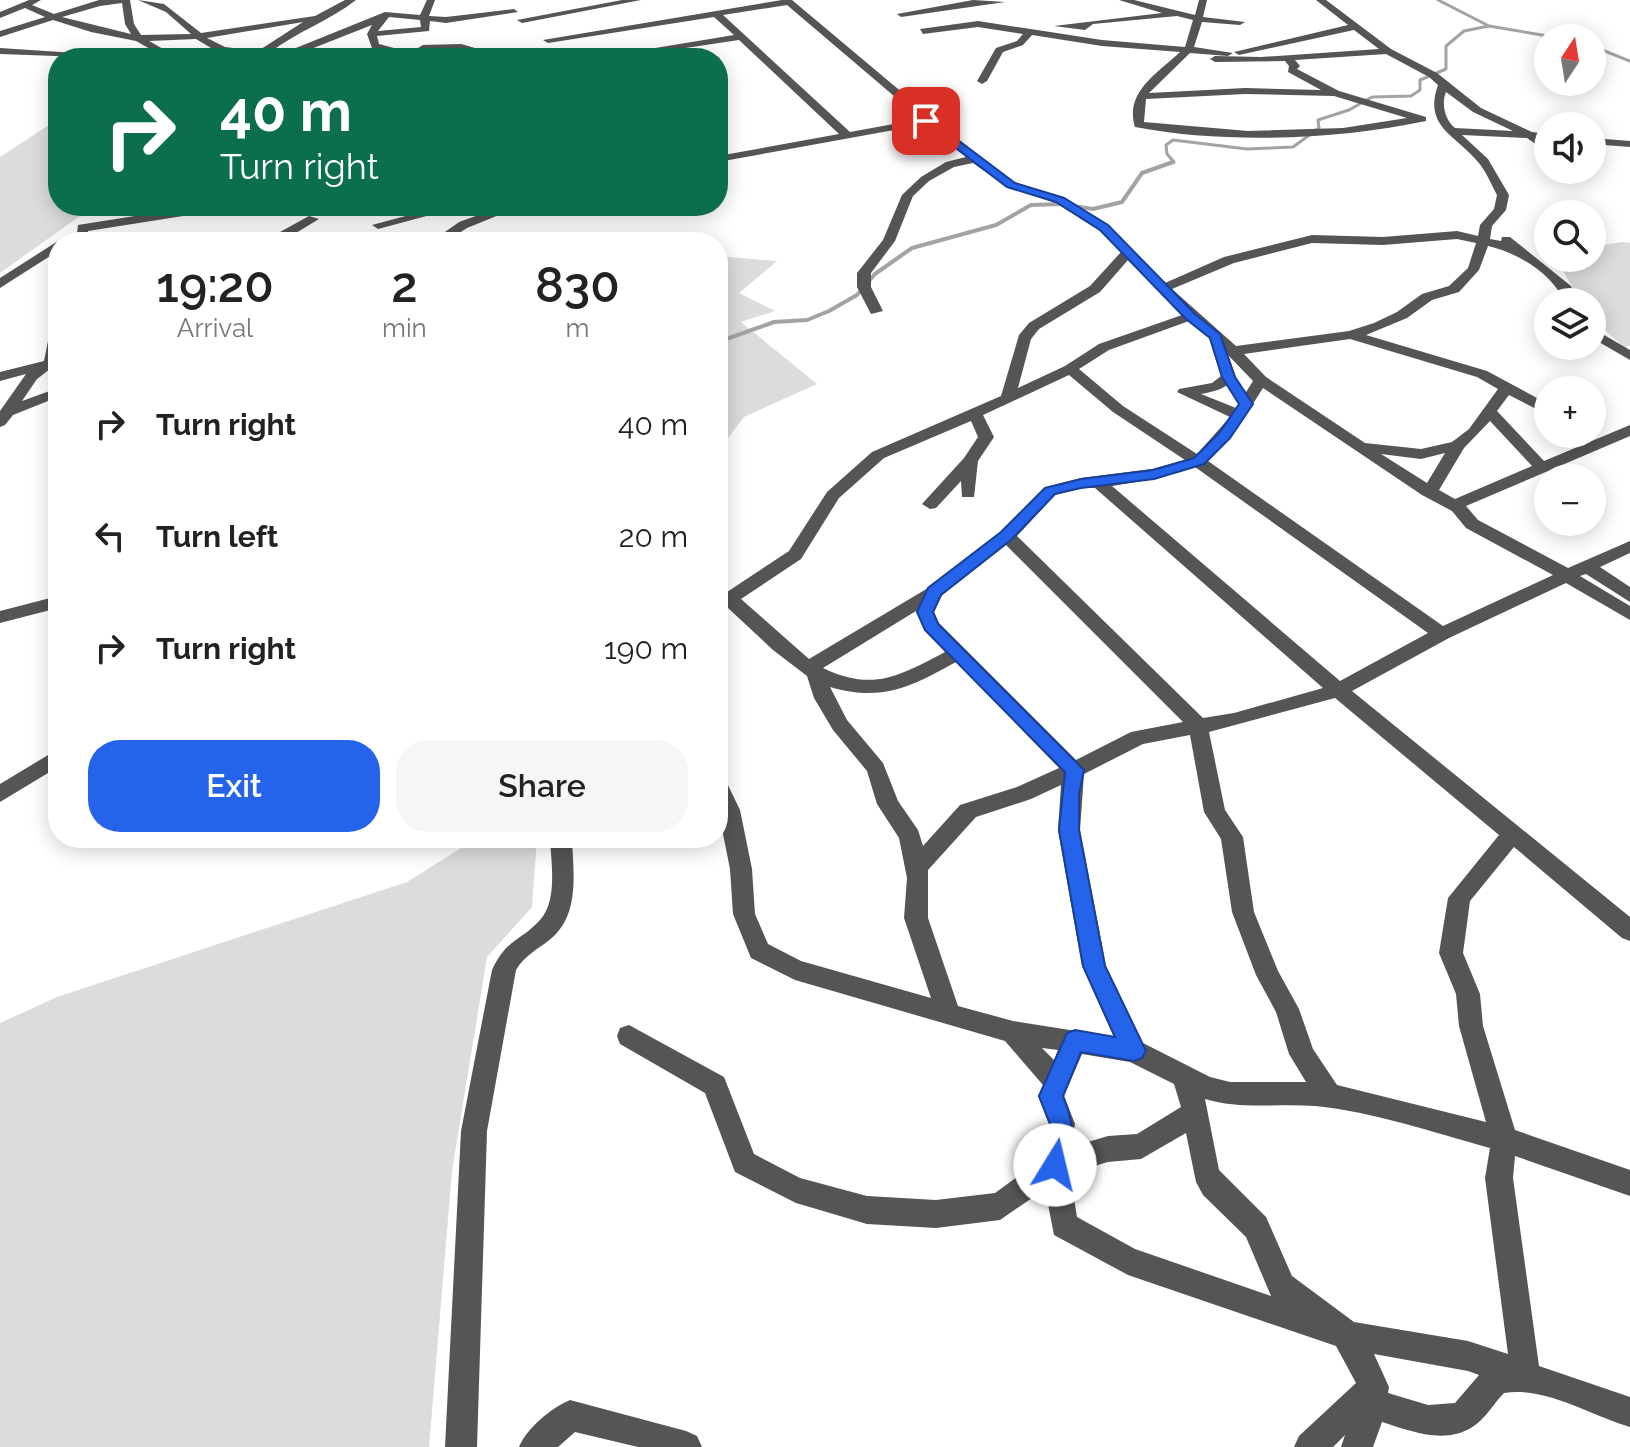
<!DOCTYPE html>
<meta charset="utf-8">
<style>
body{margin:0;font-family:Raleway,sans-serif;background:#f6f6f6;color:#222;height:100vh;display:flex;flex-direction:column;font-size:30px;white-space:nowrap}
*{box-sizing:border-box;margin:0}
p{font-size:26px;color:#767676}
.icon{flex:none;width:44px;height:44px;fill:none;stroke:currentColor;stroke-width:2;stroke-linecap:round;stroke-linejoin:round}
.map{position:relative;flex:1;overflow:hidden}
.drawer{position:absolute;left:48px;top:232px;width:680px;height:616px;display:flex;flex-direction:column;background:#fff;border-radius:32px;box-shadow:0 4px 20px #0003}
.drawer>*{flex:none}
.top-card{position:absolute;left:48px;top:48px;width:680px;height:168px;border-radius:32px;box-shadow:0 4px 20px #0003;background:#0b6e4f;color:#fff;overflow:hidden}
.needle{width:52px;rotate:12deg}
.tools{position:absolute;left:1534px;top:24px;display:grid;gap:16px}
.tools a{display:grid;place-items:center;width:72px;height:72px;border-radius:50%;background:#fff;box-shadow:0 4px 20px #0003;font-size:40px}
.pin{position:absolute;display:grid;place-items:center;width:68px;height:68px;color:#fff;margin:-34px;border-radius:16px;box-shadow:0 4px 12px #0006}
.me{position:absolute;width:88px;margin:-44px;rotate:9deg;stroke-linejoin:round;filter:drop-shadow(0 0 6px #0008)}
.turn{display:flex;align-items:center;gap:28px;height:168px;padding:0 40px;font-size:36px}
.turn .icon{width:104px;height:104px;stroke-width:2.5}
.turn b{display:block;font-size:56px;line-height:68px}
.eta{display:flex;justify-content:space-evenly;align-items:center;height:136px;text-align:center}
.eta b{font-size:48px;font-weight:600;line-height:56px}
.button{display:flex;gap:16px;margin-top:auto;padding:16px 40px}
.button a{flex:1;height:92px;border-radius:32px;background:#2563eb;color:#fff;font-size:32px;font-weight:600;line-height:92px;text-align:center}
.button a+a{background:#f6f6f6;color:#222}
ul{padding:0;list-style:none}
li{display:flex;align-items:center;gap:24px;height:112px;padding:0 40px}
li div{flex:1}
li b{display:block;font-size:30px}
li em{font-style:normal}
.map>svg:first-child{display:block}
.green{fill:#dcdcdc}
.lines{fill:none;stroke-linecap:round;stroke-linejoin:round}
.stream-far1{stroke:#a3a3a3;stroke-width:3}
.stream{stroke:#a3a3a3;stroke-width:4}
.minor{fill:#555;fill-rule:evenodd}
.route{fill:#2563eb;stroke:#184099;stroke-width:2}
</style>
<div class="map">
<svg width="1630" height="1447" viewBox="0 0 1630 1447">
<rect width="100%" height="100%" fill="#fff"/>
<!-- green -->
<path class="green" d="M 58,119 L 58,206 L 94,206 L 0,273 L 0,157 Z
M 1622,242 L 1630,243 L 1630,346 L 1624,347 L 1592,319 L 1592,302 L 1581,302 L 1562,269 L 1565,258 L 1592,258 L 1592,247 Z
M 718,256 L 777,261 L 739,293 L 775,311 L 741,322 L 817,384 L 744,417 L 718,451 Z
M 477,838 L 537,838 L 532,907 L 487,957 L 452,1171 L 429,1447 L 0,1447 L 0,1023 L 57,997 L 407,882 Z"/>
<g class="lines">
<!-- stream-far1 -->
<path class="stream-far1" d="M 1438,0 L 1489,26 L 1560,38
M 1592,46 L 1630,61
M 1167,164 L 1174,162 L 1167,154 L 1166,145 L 1173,140 L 1247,149 L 1293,147 L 1319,128 L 1318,120 L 1349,110 L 1372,97 L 1411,96 L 1420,90 L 1420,80 L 1446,69 L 1446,46 L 1464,31 L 1489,26"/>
<!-- stream -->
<path class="stream" d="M 1073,206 L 1093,209 L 1122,202 L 1142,173 L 1173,162
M 718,342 L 774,322 L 807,320 L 829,311 L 857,295 L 875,274 L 912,248 L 996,225 L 1031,205 L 1062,204"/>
<!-- minor -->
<path class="minor" d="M 29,0 L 41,0 L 32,5 L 54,14 L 99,0 L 130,0 L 134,24 L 141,35 L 191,34 L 166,12 L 138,0 L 164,4 L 201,33 L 315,16 L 345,0 L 356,0 C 329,21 298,31 269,53 L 281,54 L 385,12 L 420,15 L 427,0 L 435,0 L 429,16 L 446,17 L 514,9 L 518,12 L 446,23 L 430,21 L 429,31 L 377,36 L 379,44 L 431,58 L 414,58 L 372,48 L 367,34 L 372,25 L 288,58 L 233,54 L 211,48 L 196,39 L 149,41 L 179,58 L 166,58 L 136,41 L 91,32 L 53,20 L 0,37 L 0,31 L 45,17 L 25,8 L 0,18 L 0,12 ZM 122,3 L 125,24 L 131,34 L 62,17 L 100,6 ZM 389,17 L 420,20 L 421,27 L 378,31 ZM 303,22 L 258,51 L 225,47 L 207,38 Z
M 622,0 L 641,0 L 522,23 L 517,20 Z
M 782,0 L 792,0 L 979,157 L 1015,183 L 1064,197 L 1108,225 L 1165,283 L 1224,257 L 1312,235 L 1383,237 L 1457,231 L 1478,236 L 1480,225 L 1494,209 L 1497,195 C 1491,184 1486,171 1478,162 C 1456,135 1423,127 1438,85 L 1429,77 L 1386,54 L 1295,60 L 1300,66 L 1297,69 L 1339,91 L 1426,117 L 1426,121 C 1337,140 1224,144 1135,127 C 1124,92 1158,73 1180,52 L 1102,46 L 1032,35 L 1023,45 L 1003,52 L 987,81 L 982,84 L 977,81 L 996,48 L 1017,41 L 1023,34 L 978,27 L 923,34 L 920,29 L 978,21 L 1102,40 L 1185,47 L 1193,20 L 1177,16 L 1093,24 L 1085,30 L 1054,26 L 1162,13 L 1119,0 L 1134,0 L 1195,15 L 1199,0 L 1207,0 L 1203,17 L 1245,22 L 1240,25 L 1202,22 L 1194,47 L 1233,53 L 1228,56 L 1190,53 L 1149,93 L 1245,88 L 1321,90 L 1288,72 L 1289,66 L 1285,61 L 1215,62 L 1210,59 L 1215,56 L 1261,57 L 1379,49 L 1354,30 L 1239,55 L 1234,52 L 1348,25 L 1316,0 L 1326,0 L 1391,49 L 1437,73 L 1481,108 L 1532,132 L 1548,134 L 1548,140 L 1542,140 L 1548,144 L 1548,153 L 1527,138 L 1462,135 L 1488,159 L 1509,195 L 1506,210 L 1492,226 L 1490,239 L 1501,241 L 1502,237 L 1510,237 L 1571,286 L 1578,302 L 1564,302 C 1554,274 1516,252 1488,246 L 1479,270 L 1459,292 L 1432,300 L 1407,318 L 1366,335 L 1487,371 L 1548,404 L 1548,415 L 1509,395 L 1497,411 L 1544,461 L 1630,425 L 1630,436 L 1466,506 L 1478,520 L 1568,568 L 1630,541 L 1630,553 L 1600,567 L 1630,587 L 1630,602 L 1586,574 L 1580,576 L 1630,606 L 1630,620 L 1566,583 L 1449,638 L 1352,691 L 1630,917 L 1630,941 L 1622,938 L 1514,847 L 1470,901 L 1463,953 L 1480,994 L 1483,1026 L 1515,1130 L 1630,1170 L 1630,1196 L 1515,1156 L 1513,1178 L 1539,1366 L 1630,1397 L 1630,1427 C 1592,1416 1545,1386 1504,1393 C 1495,1402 1489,1413 1479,1422 C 1450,1447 1414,1432 1382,1422 L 1373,1447 L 1341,1447 L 1345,1435 L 1333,1447 L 1294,1447 L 1299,1436 L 1356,1383 L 1336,1346 L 1128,1275 L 1054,1235 L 1045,1189 L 1000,1220 L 936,1228 L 867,1224 L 796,1203 L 735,1172 L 705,1093 L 620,1044 L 617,1036 L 620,1028 L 629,1025 L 724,1077 L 754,1154 L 800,1178 L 867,1196 L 936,1200 L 995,1193 L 1043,1158 L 1049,1124 L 1038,1096 L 1043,1085 L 1005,1041 L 795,980 L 751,958 L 733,914 L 730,869 L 718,809 L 718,777 L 725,779 L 740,810 L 752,869 L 755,914 L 768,944 L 801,961 L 931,998 L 904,918 L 907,878 L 899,838 L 877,804 L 867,771 L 833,730 L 814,698 L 807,676 L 773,650 L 728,608 L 718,612 L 718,598 L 789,551 L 827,492 L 872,452 L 1001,396 L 1019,335 L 1029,323 L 1090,286 L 1121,252 L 1100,231 L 1056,203 L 1007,187 L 973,163 L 954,167 L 929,181 L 913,196 L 895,241 L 871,273 L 871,287 L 883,311 L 871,314 L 857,287 L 857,273 L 883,240 L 902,195 L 921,177 L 946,162 L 966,157 L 927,124 L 718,162 L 718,156 L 839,134 L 739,40 L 619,58 L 595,58 L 734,35 L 714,17 L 548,43 L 543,40 ZM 787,5 L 921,119 L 850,132 L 723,15 ZM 1446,92 L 1473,112 L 1513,131 L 1455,128 C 1445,120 1441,104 1446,92 ZM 1245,94 L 1334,96 L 1407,118 L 1343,128 L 1248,131 L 1144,122 L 1146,99 ZM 1457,239 L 1476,243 L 1468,268 L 1449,286 L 1422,294 L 1397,312 L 1374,323 L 1349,331 L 1236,346 L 1172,289 L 1234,263 L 1312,243 L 1383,245 ZM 1128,260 L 1182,315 L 1099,344 L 1065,366 L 1018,388 L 1031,339 L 1039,329 L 1100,292 ZM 1189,321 L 1209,338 L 1221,376 L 1212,383 L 1179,389 L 1177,392 L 1230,417 L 1197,454 L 1123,406 L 1079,369 L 1109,350 ZM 1350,339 L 1477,377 L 1498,389 L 1469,429 L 1452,442 L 1421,449 L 1365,443 L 1266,377 L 1244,354 ZM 1228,355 L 1253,381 L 1236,408 L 1201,394 C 1216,391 1226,389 1236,377 ZM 1069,375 L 1113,412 L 1185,460 L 1152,469 L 1081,478 L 1044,488 L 1001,532 L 928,588 L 809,659 L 741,599 L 801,559 L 839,498 L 884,458 L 971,421 L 978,437 L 964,458 L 922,504 L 930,509 L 936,508 L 961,481 L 962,497 L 974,497 L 978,461 L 994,437 L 983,415 ZM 1263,388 L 1422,495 L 1452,511 L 1466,528 L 1553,575 L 1443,626 L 1208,461 L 1237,429 ZM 1490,421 L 1532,466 L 1455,499 L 1439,490 L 1464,448 ZM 1445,453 L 1427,483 L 1381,454 L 1421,459 ZM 1195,467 L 1428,633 L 1340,681 L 1112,486 L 1154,479 ZM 1081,488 L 1095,488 L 1323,688 L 1234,713 L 1203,718 L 1017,536 L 1056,494 ZM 1006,545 L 1183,722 L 1131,732 L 1076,760 L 939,623 L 934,612 L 942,595 ZM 916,611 L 924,630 L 945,652 C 899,676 873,692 823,668 ZM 956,662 L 1059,768 L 1017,787 L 960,805 L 923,846 L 918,830 L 898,801 L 883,763 L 847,720 L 830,687 C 882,702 911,687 956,662 ZM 1335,698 L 1499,835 L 1448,898 L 1439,953 L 1456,994 L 1459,1026 L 1486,1122 L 1337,1085 L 1313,1049 L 1299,1009 L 1278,971 L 1254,912 L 1243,837 L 1225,810 L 1209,732 ZM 1190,735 L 1204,812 L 1221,839 L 1232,912 L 1256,975 L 1276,1012 L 1289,1054 L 1306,1082 L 1230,1082 L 1210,1077 L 1143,1043 L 1106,966 L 1080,830 L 1084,774 L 1143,744 ZM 1061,785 L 1058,830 L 1082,966 L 1114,1037 L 1013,1021 L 958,1006 L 928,918 L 928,870 L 976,817 L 1031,799 ZM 1042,1048 L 1058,1050 L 1054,1060 ZM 1082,1054 L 1130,1062 L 1174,1084 L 1181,1107 L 1137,1134 L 1108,1136 L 1071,1147 L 1075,1124 L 1064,1096 ZM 1205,1099 C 1241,1110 1278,1103 1315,1106 C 1374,1112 1432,1132 1490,1148 L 1485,1178 L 1508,1354 L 1468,1341 L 1354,1322 L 1292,1276 L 1266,1217 L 1219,1170 ZM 1186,1133 L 1196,1182 L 1203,1195 L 1246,1237 L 1271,1296 L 1135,1249 L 1077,1217 L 1070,1173 L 1108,1162 L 1141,1159 ZM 1374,1354 L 1468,1371 L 1479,1375 L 1455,1403 L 1428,1405 L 1388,1393 L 1389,1387 Z
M 973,0 L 1005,2 L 901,17 L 897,14 Z
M 461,44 L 475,48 L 544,49 L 549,52 L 544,55 C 503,54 463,50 423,51 L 418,48 L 423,45 Z
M 0,48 L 106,55 L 111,58 L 0,54 Z
M 1592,138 L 1630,141 L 1630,147 L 1592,144 Z
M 198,206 L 227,206 L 221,210 L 88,231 L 88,242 L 76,242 L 78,225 Z
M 443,206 L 464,206 L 378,229 L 372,225 Z
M 504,206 L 521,206 L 467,228 L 445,242 L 431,242 L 459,222 Z
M 309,216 L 319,219 L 291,236 L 293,242 L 281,242 L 280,232 Z
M 58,241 L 61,242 L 58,242 L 58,251 L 0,288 L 0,278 Z
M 58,322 L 58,363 L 37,379 L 22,401 L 58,388 L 58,397 L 13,415 L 5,425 L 0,427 L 0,411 L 26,374 L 0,381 L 0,372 L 44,361 L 51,326 Z
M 1592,328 L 1630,350 L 1630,360 L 1592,338 Z
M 58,596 L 58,608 L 0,623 L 0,611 Z
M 58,749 L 58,767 L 0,802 L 0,784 Z
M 550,838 L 572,838 C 573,870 580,911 554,936 C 541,948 525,954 516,970 L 487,1131 L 477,1447 L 445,1447 L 461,1131 L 492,970 C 507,938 520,942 540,920 C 558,900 551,862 550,838 Z
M 570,1400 L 686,1431 L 697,1436 L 702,1447 L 638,1447 L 575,1432 L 558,1447 L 519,1447 C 527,1428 551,1408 570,1400 Z"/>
</g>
<!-- route -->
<path class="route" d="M 923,119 L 930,119 L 1015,183 L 1064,198 L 1108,225 L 1195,314 L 1220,334 L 1235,377 L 1253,404 L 1230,438 L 1204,464 L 1154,479 L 1081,488 L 1055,494 L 1012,539 L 941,595 L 933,612 L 938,624 L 1084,770 L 1079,794 L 1079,830 L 1105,966 L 1146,1051 L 1142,1058 L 1134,1061 L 1081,1052 L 1063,1096 C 1074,1123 1076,1144 1064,1173 L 1055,1177 L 1047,1173 L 1043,1165 L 1050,1124 L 1039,1096 L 1067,1033 L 1075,1030 L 1115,1037 L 1083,966 L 1059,830 L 1065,772 L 925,630 L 917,612 L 928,588 L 1001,532 L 1045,488 L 1081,479 L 1153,470 L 1194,458 L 1220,432 L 1239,404 L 1222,377 L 1210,338 L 1186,319 L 1100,230 L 1056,202 L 1007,187 L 923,123 Z"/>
</svg>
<div class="tools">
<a><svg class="needle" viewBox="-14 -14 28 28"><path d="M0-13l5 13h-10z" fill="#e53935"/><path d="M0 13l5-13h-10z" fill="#767676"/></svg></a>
<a><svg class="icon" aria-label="sound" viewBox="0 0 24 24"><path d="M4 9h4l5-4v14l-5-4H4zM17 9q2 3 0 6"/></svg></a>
<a><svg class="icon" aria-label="search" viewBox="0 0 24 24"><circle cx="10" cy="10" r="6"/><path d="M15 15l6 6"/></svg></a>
<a><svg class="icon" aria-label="layers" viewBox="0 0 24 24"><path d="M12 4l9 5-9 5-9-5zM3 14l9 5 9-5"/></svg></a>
<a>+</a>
<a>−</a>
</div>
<div class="pin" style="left:926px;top:121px;background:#d93025"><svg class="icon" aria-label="arrive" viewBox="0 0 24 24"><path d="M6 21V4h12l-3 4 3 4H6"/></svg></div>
<svg class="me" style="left:1055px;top:1165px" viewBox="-20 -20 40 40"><circle r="19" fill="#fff"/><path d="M0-13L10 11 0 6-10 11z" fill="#2563eb"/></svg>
<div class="top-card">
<div class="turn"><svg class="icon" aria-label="right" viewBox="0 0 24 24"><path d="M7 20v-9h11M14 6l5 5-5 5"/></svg><div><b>40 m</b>Turn right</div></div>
</div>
<section class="drawer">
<div class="eta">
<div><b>19:20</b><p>Arrival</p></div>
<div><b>2</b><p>min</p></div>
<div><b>830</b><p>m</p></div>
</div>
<ul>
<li><svg class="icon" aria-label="right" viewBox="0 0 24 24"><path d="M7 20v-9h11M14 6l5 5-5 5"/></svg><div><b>Turn right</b></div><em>40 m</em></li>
<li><svg class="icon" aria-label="left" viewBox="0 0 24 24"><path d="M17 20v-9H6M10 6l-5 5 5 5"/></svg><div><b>Turn left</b></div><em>20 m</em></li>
<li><svg class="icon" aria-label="right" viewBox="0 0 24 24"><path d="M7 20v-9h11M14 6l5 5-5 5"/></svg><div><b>Turn right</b></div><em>190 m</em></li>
</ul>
<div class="button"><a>Exit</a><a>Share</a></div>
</section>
</div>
